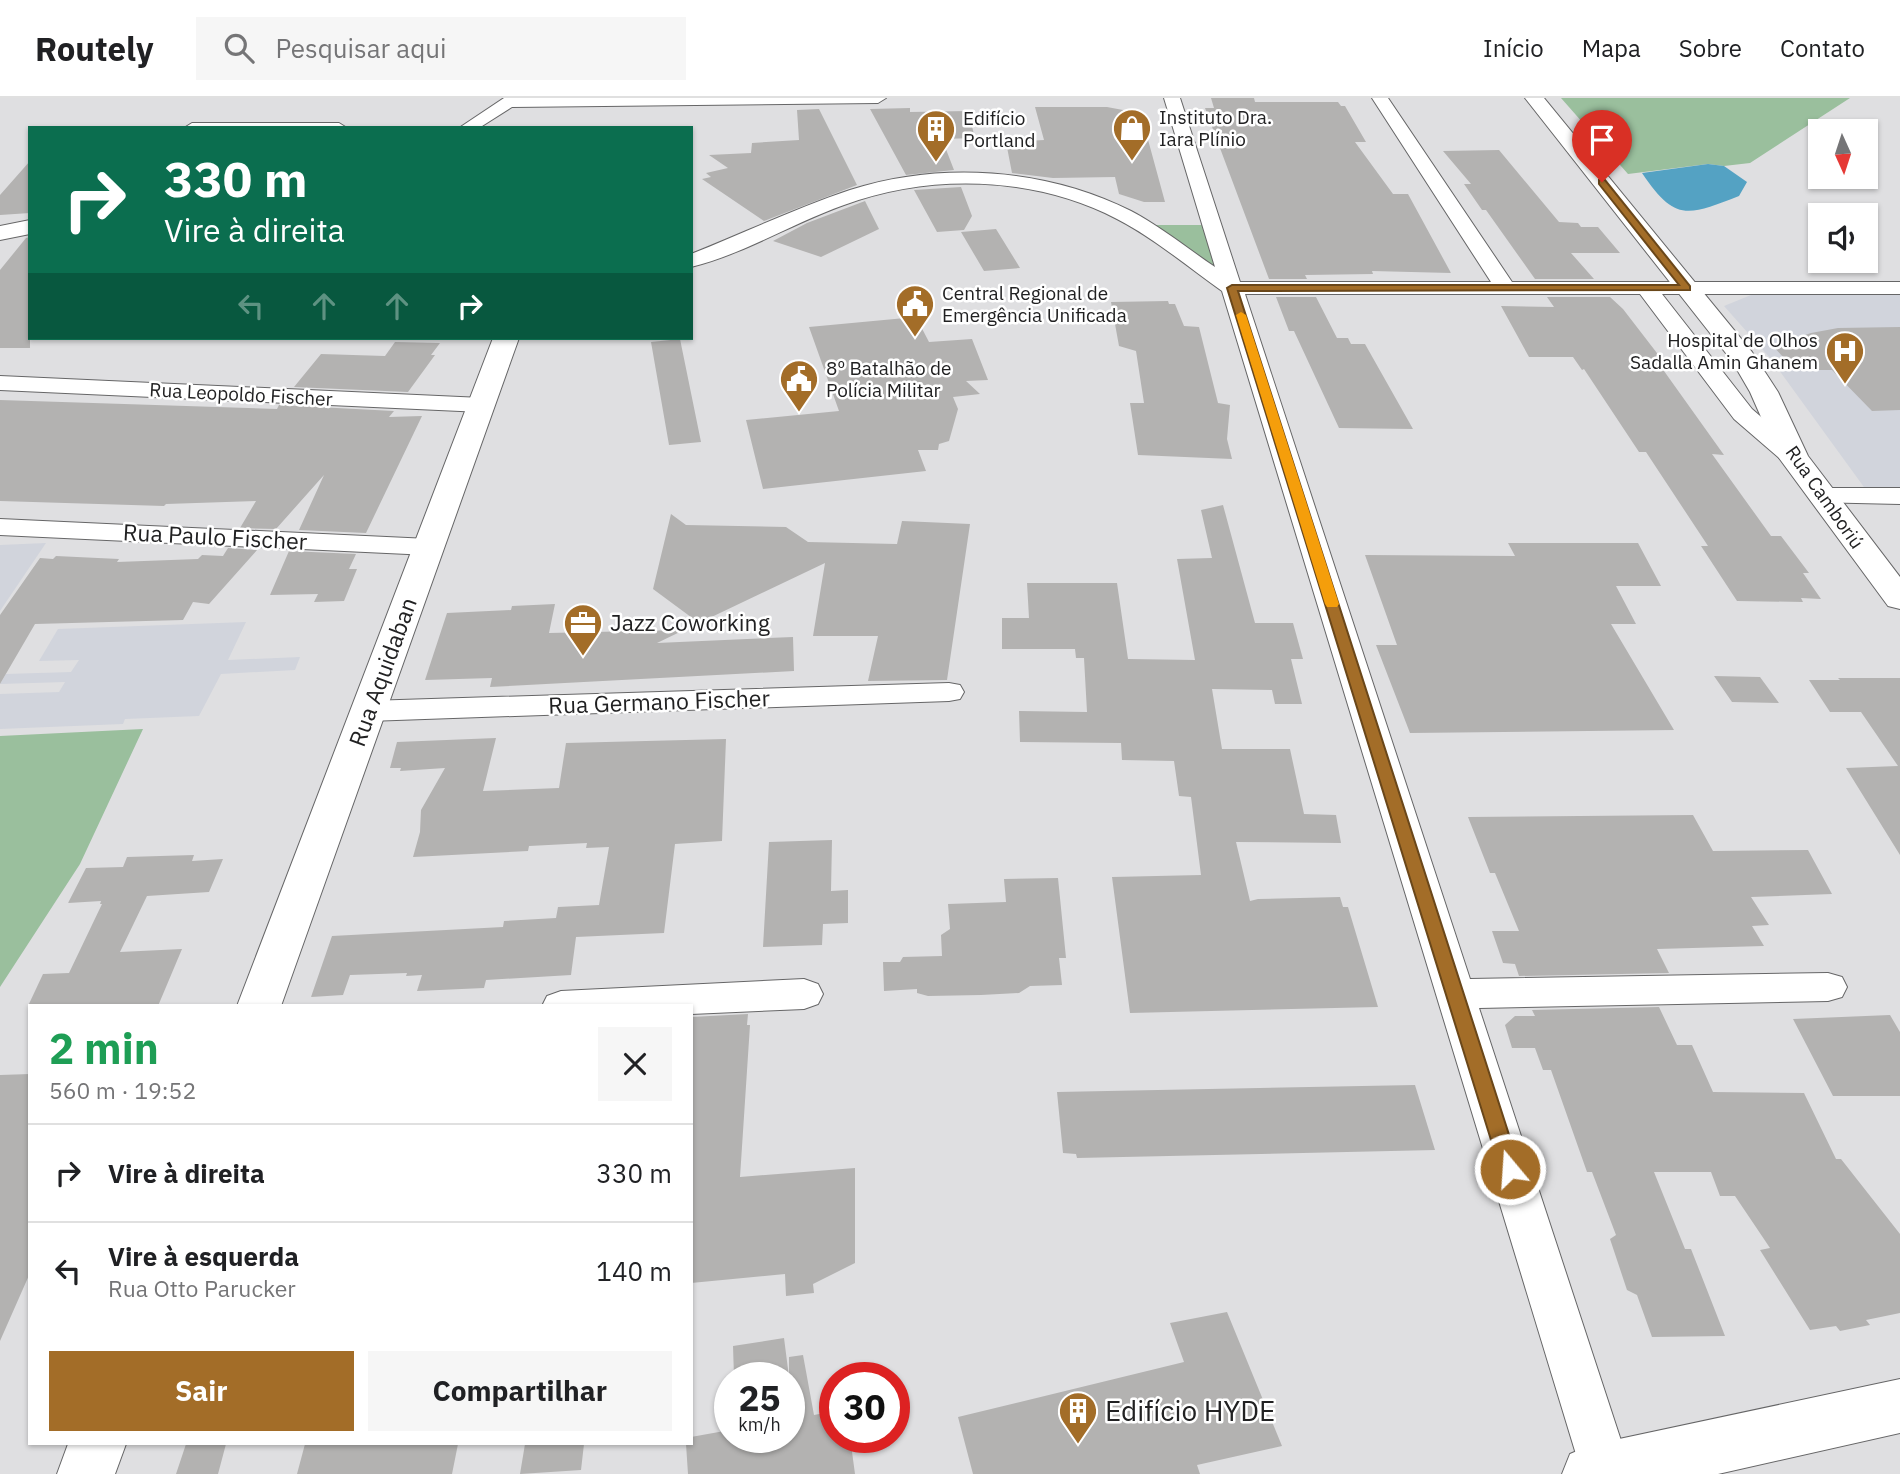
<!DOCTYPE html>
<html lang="pt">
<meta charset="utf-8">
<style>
body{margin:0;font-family:"IBM Plex Sans",sans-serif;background:#f6f6f6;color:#202124;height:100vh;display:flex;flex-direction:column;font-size:26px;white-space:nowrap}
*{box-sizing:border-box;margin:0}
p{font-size:23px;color:#757577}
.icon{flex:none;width:38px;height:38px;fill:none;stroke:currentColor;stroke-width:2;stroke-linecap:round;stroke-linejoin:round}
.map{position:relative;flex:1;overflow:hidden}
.drawer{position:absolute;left:28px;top:906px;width:665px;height:441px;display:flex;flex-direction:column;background:#fff;border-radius:0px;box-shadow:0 2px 5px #0004}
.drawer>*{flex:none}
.hud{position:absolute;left:28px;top:28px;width:665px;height:214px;border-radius:0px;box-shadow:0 2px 5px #0004;background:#0b6e4f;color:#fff;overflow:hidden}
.needle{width:46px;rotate:177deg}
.tools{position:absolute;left:1808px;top:21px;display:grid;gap:14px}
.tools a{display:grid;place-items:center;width:70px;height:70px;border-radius:0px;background:#fff;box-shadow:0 2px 5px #0004;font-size:35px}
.speed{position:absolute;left:714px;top:1264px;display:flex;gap:14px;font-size:35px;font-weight:700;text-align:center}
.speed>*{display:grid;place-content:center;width:91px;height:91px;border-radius:50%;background:#fff;box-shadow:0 2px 5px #0004;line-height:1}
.speed small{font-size:18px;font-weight:400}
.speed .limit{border:10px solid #d22;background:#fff;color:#111}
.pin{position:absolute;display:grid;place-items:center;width:60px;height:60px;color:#fff;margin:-72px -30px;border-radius:50% 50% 50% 0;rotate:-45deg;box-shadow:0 0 7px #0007}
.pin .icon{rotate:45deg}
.me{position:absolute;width:77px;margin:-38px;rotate:342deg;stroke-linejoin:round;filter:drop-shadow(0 0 5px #0008)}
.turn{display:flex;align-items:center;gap:24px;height:147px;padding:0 21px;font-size:32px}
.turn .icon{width:91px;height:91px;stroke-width:2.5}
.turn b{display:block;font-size:49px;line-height:60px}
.lanes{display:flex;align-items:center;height:66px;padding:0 21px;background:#0003;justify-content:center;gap:35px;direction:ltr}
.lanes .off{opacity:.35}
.round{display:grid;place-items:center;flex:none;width:74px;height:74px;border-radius:0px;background:#f6f6f6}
.summary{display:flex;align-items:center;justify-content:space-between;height:119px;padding:0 21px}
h1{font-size:42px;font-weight:800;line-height:52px;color:#1e9e55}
.primary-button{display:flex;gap:14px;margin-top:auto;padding:14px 21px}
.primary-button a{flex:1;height:80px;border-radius:0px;background:#a36d28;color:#fff;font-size:28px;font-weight:800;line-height:80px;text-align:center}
.primary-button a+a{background:#f6f6f6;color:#202124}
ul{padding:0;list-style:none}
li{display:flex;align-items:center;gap:21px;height:98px;padding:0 21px;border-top:2px solid #e0e0e0}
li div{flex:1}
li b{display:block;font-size:26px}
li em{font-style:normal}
header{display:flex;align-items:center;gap:42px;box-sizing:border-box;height:98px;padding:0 35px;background:#fff;border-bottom:2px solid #e0e0e0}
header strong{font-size:33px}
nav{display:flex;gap:38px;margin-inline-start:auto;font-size:24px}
.search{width:490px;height:63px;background:#f6f6f6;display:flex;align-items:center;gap:18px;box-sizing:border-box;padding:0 24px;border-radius:0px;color:#757577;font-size:26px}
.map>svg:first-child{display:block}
.built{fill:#d1d4dc}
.green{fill:#9abf9d}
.water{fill:#54a2c3}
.building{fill:#b3b2b1}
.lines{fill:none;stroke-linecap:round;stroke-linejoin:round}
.street-casing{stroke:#666667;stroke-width:2}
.secondary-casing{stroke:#666667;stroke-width:2}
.primary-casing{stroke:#666667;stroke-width:2}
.street{fill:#fff;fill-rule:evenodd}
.secondary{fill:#fff;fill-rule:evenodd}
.primary{fill:#fff;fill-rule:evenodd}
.route{fill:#a36d28;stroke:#6a471a;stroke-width:2}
.slow{fill:#f59e0b}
.labels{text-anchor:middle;stroke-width:5;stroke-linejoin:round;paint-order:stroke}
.far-poi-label{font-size:19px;fill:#212122;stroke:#fff;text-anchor:start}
.far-street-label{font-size:19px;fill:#212122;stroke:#fff}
.street-label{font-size:23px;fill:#212122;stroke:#fff}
.poi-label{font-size:23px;fill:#212122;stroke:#fff;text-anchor:start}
.near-poi-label{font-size:28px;fill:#212122;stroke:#fff;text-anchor:start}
</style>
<header>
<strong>Routely</strong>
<div class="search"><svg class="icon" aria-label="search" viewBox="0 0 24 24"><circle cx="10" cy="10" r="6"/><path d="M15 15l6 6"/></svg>Pesquisar aqui</div>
<nav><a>Início</a><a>Mapa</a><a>Sobre</a><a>Contato</a></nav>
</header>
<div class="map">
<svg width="1900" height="1376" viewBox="0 0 1900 1376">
<rect width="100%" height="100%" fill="#dfdfe1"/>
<!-- built -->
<path class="built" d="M 1900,195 L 1900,396 L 1869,396 L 1771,261 L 1724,208 L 1751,197 Z
M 46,445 L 0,513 L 0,447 Z
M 246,524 L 228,562 L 300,559 L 295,572 L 221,576 L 199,618 L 125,621 L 123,626 L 0,631 L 0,596 L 59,594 L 65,584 L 0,586 L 6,576 L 71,574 L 79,562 L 39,563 L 58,531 Z"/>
<!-- green -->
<path class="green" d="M 1561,0 L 1850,0 L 1750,65 L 1724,68 L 1708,66 L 1628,76 Z
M 1155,127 L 1204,127 L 1219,173 Z
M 143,631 L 80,766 L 0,889 L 0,638 Z"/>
<!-- water -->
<path class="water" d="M 1708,66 L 1724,68 L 1747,84 L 1739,98 C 1687,118 1675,124 1642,75 Z"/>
<!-- building -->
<path class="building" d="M 1211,0 L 1254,0 L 1255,4 L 1338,4 L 1341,8 L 1345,8 L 1366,44 L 1355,44 L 1393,96 L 1408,96 L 1451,175 L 1372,173 L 1373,176 L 1305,177 L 1307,181 L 1269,181 L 1205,10 L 1214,10 Z
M 1035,9 L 1107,9 L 1123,12 L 1124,15 L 1141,16 L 1165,104 L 1144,104 L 1119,96 L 1115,79 L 1053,80 L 1012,75 L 1006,44 L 1044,42 Z
M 910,10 L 910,14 L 968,13 L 975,40 L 942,41 L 954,72 L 906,77 L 870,11 Z
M 819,11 L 857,87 L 764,123 L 702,81 L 711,79 L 706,75 L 728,70 L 709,57 L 751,55 L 752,45 L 799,42 L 797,12 Z
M 1499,52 L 1559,124 L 1578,125 L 1581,129 L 1598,129 L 1620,155 L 1571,155 L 1594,181 L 1535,181 L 1486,112 L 1482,112 L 1464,86 L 1471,86 L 1443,53 Z
M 30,63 L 30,115 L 0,117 L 0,97 Z
M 961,89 L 972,118 L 964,132 L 937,134 L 914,92 Z
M 865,103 L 879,131 L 821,159 L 773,143 L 807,125 Z
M 996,131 L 1017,165 L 1020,170 L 984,173 L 961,134 Z
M 30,139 L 30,250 L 0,250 L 0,172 L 26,140 Z
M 1276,199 L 1316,199 L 1337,240 L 1348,240 L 1351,246 L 1365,246 L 1413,331 L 1339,330 L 1294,233 L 1289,233 Z
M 1547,199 L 1610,199 L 1623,211 L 1660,259 L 1654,259 L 1724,357 L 1712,356 L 1771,438 L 1781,438 L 1809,475 L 1803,475 L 1821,501 L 1801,500 L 1803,504 L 1737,503 L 1701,448 L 1708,448 L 1646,354 L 1639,354 L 1584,271 L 1582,272 L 1573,259 L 1529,259 L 1501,208 L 1554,209 Z
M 1168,203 L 1169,206 L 1175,206 L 1184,228 L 1199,229 L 1218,305 L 1230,307 L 1227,341 L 1232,361 L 1138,357 L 1130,305 L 1144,305 L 1136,253 L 1119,248 L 1111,204 Z
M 916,219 L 929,244 L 972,241 L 988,282 L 966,283 L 980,296 L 953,299 L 958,311 L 949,343 L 939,346 L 938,352 L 918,352 L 926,373 L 763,391 L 746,322 L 839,313 L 809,229 Z
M 1900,229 L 1900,312 L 1872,313 L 1832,272 L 1795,272 L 1773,248 L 1811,235 L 1838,230 Z
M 680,241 L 701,344 L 669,347 L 651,244 Z
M 395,244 L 440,245 L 431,257 L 435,257 L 408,294 L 294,289 L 321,256 L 385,258 Z
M 0,302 L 277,311 L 279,307 L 394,313 L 389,319 L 422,318 L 366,435 L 299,432 L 324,377 L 276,431 L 240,430 L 256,403 L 166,406 L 164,408 L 0,403 Z
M 1223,407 L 1255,525 L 1293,525 L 1303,561 L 1291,561 L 1302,606 L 1275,606 L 1272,592 L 1212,591 L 1222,651 L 1290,651 L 1304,716 L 1336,717 L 1341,745 L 1236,744 L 1250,803 L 1258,801 L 1340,799 L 1343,809 L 1348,809 L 1378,909 L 1130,915 L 1112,779 L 1201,777 L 1191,699 L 1179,698 L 1174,663 L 1122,662 L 1121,645 L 1020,644 L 1019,613 L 1087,614 L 1084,560 L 1076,560 L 1075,551 L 1002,551 L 1002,520 L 1029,520 L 1027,485 L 1117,485 L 1128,561 L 1195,562 L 1177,461 L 1212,460 L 1201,412 Z
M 671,416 L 686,427 L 786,429 L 808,444 L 897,446 L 902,423 L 970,426 L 947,582 L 868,583 L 878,538 L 813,538 L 825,465 L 699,525 L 653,491 Z
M 1508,445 L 1638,445 L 1661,488 L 1616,488 L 1636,526 L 1611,526 L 1674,632 L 1410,635 L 1376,547 L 1397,547 L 1365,457 L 1515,458 Z
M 228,450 L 257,452 L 209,506 L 193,504 L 183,522 L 35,526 L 0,586 L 0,517 L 40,460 L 53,461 L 56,458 L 119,461 L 117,464 L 198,461 L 202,457 L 223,458 Z
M 289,453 L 356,456 L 349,471 L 357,471 L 344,503 L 314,504 L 318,496 L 270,497 Z
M 555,506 L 549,535 L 684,532 L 657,545 L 793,539 L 794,573 L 490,589 L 492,580 L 425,582 L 447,515 L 511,512 L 512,508 Z
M 1714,578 L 1760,579 L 1779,605 L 1732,604 Z
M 1838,580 L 1900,580 L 1900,757 L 1846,670 L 1898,668 L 1861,614 L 1830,614 L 1809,582 L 1840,582 Z
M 496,640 L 483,693 L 559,690 L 566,645 L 726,641 L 722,743 L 675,746 L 664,835 L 576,839 L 571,877 L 486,882 L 484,890 L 417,893 L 422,877 L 406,878 L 407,875 L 350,877 L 343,897 L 311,899 L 332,838 L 503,829 L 504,823 L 556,820 L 558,809 L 599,807 L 609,749 L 586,750 L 587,745 L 529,748 L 528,753 L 413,759 L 420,734 L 421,712 L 445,670 L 400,673 L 401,670 L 390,670 L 397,644 Z
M 1693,717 L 1713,753 L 1808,752 L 1832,796 L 1751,799 L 1769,827 L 1752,828 L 1764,848 L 1657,851 L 1669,875 L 1519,878 L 1515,866 L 1503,865 L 1492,833 L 1519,833 L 1495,775 L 1490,775 L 1468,719 Z
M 832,742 L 831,793 L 848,792 L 848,825 L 823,826 L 822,847 L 763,849 L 769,744 Z
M 194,757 L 192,763 L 223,761 L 209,794 L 147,798 L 120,854 L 182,851 L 158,908 L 28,908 L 43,876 L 69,875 L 102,806 L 100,806 L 101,803 L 68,805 L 86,770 L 123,769 L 127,759 Z
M 1058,780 L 1066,860 L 1059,860 L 1062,887 L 1030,888 L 1019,895 L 981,897 L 928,898 L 917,895 L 917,891 L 884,893 L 883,864 L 900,864 L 903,859 L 942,858 L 941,837 L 950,831 L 948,806 L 1006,804 L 1004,781 Z
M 1659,909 L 1677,947 L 1692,947 L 1713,994 L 1804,995 L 1836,1061 L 1841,1061 L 1900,1136 L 1900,1215 L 1866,1222 L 1870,1227 L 1840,1233 L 1836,1228 L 1810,1232 L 1760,1152 L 1770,1150 L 1735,1098 L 1720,1098 L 1711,1074 L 1654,1074 L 1685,1151 L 1691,1151 L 1725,1238 L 1652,1239 L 1637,1197 L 1627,1192 L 1610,1141 L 1616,1137 L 1592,1074 L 1587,1074 L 1551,972 L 1543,972 L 1535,950 L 1512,950 L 1505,927 L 1515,918 L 1535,918 L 1532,912 Z
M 748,916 L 747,927 L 750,927 L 740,1079 L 855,1070 L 855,1165 L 813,1186 L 814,1195 L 786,1198 L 785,1176 L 691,1185 L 691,919 Z
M 1890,917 L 1900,934 L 1900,998 L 1833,998 L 1793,921 Z
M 30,976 L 30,1175 L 0,1243 L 0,977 Z
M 1415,987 L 1435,1052 L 1077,1060 L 1076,1056 L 1063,1055 L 1057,994 Z
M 1227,1214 L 1282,1348 L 1197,1367 L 1200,1376 L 973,1376 L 958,1319 L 1184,1264 L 1170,1225 Z
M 784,1240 L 789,1279 L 734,1279 L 733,1248 Z
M 803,1257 L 814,1317 L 835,1313 L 835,1339 L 850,1339 L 855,1376 L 688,1376 L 686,1346 L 691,1346 L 691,1339 L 730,1332 L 730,1339 L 789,1339 L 789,1259 Z
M 186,1346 L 226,1346 L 218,1376 L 176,1376 Z
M 305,1346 L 458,1346 L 452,1376 L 297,1376 Z
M 525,1346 L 584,1346 L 581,1372 L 520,1376 Z"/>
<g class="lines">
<!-- street casing -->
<g class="street-casing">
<path id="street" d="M 504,0 L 886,0 L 878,5 L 512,9 L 479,30 L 459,30 Z
M 1164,0 L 1180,0 L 1240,184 L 1491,184 L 1372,0 L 1388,0 L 1512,184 L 1900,184 L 1900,196 L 1662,196 L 1752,311 L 1803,355 L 1807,360 L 1803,365 L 1794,368 L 1785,365 L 1734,321 L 1640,196 L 1245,196 L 1470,881 L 1828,875 L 1842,879 L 1847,889 L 1842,899 L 1828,903 L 1479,910 L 1632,1376 L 1582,1376 L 1222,193 C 1188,169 1154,140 1117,121 C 1034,78 931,75 844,107 C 793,125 744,156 691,169 L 691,156 C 744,135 796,110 850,92 C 940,63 1046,70 1131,113 C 1160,128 1188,151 1215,169 Z
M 192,25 L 339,25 L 347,30 L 184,30 Z
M 0,278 L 482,300 L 490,302 L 494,307 L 490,312 L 482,314 L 0,292 Z
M 1821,390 L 1900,390 L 1900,406 L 1812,404 L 1808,398 L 1812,392 Z
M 0,421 L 429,441 L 439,443 L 443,449 L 439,455 L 429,457 L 0,437 Z
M 949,585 L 960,587 L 964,594 L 960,601 L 949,603 L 368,623 L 357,620 L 352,613 L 357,606 L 368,603 Z
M 804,881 L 818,886 L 823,896 L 818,906 L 804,911 L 691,916 L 691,908 L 542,908 L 547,898 L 561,893 Z"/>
</g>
<!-- secondary casing -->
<g class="secondary-casing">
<path id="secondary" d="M 30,122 L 30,136 L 0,142 L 0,128 Z
M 493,240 L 519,240 L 281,908 L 237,908 Z
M 1900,1281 L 1900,1335 L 1718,1376 L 1562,1376 L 1570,1356 L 1591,1347 Z
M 68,1346 L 126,1346 L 115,1376 L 57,1376 Z"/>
</g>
<!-- primary casing -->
<g class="primary-casing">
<path id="primary" d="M 1525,0 L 1544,0 L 1752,254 L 1778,294 L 1808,358 L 1900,479 L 1900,511 L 1888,508 L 1779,360 L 1750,294 L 1732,263 Z"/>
</g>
<!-- street -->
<use href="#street" class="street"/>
<!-- secondary -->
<use href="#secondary" class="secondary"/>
<!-- primary -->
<use href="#primary" class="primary"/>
</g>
<!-- route -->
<path class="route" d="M 1599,82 L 1605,82 L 1690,188 L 1690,192 L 1238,193 L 1520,1071 L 1517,1077 L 1510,1079 L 1503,1077 L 1500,1071 L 1227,190 L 1232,187 L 1679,187 L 1599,86 Z"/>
<!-- slow -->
<path class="slow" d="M 1241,214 L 1246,217 L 1339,506 L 1337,509 L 1327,509 L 1325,506 L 1236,217 Z"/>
<!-- icons -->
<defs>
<g id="shop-pin" transform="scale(2.0125)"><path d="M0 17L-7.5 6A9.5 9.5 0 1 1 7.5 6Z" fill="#a36d28" stroke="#fff"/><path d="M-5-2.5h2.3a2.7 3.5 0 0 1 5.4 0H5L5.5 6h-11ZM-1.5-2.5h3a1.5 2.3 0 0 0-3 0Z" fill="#fff"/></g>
<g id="building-pin" transform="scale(2.0125)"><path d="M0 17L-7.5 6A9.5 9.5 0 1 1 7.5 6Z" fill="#a36d28" stroke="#fff"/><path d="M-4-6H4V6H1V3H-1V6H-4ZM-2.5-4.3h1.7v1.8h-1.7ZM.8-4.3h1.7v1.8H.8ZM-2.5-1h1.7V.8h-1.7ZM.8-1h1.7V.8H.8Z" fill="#fff"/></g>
<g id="civic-pin" transform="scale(2.0125)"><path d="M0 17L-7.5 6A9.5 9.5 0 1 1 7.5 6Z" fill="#a36d28" stroke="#fff"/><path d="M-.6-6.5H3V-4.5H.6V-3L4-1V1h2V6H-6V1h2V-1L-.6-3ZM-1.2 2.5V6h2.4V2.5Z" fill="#fff"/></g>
<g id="hospital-pin" transform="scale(2.0125)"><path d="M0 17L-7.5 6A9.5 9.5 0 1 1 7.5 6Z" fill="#a36d28" stroke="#fff"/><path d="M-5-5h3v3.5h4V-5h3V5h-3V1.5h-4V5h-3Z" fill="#fff"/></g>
<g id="office-pin" transform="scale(2.0125)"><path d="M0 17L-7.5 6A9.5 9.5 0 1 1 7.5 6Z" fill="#a36d28" stroke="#fff"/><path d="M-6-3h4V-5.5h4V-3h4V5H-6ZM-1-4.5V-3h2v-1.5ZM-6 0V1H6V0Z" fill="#fff"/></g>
</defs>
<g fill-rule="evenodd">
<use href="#shop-pin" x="1132" y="30"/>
<use href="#building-pin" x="936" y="31"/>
<use href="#civic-pin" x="915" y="206"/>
<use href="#hospital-pin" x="1845" y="253"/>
<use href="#civic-pin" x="799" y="281"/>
<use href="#office-pin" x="583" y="525"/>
<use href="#building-pin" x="1078" y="1313"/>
</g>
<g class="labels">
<!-- far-poi labels -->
<g class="far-poi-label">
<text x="1159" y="26">Instituto Dra.<tspan x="1159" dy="22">Iara Plínio</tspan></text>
<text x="963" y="27">Edifício<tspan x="963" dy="22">Portland</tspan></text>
<text x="942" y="202">Central Regional de<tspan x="942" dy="22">Emergência Unificada</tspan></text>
<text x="1818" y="249" text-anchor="end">Hospital de Olhos<tspan x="1818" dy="22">Sadalla Amin Ghanem</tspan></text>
<text x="826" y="277">8º Batalhão de<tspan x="826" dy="22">Polícia Militar</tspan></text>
</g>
<!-- far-street labels -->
<g class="far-street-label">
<text transform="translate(241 296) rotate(3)" y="7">Rua Leopoldo Fischer</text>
<text transform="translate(1825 399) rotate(55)" y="7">Rua Camboriú</text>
</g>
<!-- street labels -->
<g class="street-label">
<text transform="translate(215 439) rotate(3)" y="8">Rua Paulo Fischer</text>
<text transform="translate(383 574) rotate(-70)" y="8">Rua Aquidaban</text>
<text transform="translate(659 604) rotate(-2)" y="8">Rua Germano Fischer</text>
</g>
<!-- poi labels -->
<g class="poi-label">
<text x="610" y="533">Jazz Coworking</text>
</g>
<!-- near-poi labels -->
<g class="near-poi-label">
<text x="1105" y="1323">Edifício HYDE</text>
</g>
</g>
</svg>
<div class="tools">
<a><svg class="needle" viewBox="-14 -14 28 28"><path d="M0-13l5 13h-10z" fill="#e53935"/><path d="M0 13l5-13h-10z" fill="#757577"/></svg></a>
<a><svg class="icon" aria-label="sound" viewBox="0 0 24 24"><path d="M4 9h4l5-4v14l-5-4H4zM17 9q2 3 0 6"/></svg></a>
</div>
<div class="speed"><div>25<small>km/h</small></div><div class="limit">30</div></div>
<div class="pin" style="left:1602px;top:84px;background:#d93025"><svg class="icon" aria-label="arrive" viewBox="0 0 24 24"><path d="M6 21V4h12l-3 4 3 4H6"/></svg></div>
<svg class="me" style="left:1510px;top:1071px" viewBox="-20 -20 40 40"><circle r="17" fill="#a36d28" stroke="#fff" stroke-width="3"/><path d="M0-11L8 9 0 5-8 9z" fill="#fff"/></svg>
<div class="hud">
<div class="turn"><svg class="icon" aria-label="right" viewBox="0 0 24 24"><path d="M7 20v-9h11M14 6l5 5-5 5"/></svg><div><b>330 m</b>Vire à direita</div></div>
<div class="lanes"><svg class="icon off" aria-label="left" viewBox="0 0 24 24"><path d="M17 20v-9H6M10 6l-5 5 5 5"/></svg><svg class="icon off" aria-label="ahead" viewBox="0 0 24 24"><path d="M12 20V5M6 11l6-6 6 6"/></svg><svg class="icon off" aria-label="ahead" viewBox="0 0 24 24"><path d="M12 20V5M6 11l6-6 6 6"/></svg><svg class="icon" aria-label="right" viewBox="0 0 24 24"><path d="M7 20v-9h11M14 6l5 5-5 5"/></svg></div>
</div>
<section class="drawer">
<div class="summary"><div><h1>2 min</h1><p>560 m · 19:52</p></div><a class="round"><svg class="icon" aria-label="close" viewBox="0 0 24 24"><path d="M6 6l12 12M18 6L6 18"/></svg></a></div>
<ul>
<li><svg class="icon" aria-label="right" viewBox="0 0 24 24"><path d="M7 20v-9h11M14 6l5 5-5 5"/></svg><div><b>Vire à direita</b></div><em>330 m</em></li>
<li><svg class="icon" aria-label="left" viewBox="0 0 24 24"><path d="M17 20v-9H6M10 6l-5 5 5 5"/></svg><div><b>Vire à esquerda</b><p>Rua Otto Parucker</p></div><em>140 m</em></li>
</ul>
<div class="primary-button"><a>Sair</a><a>Compartilhar</a></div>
</section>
</div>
